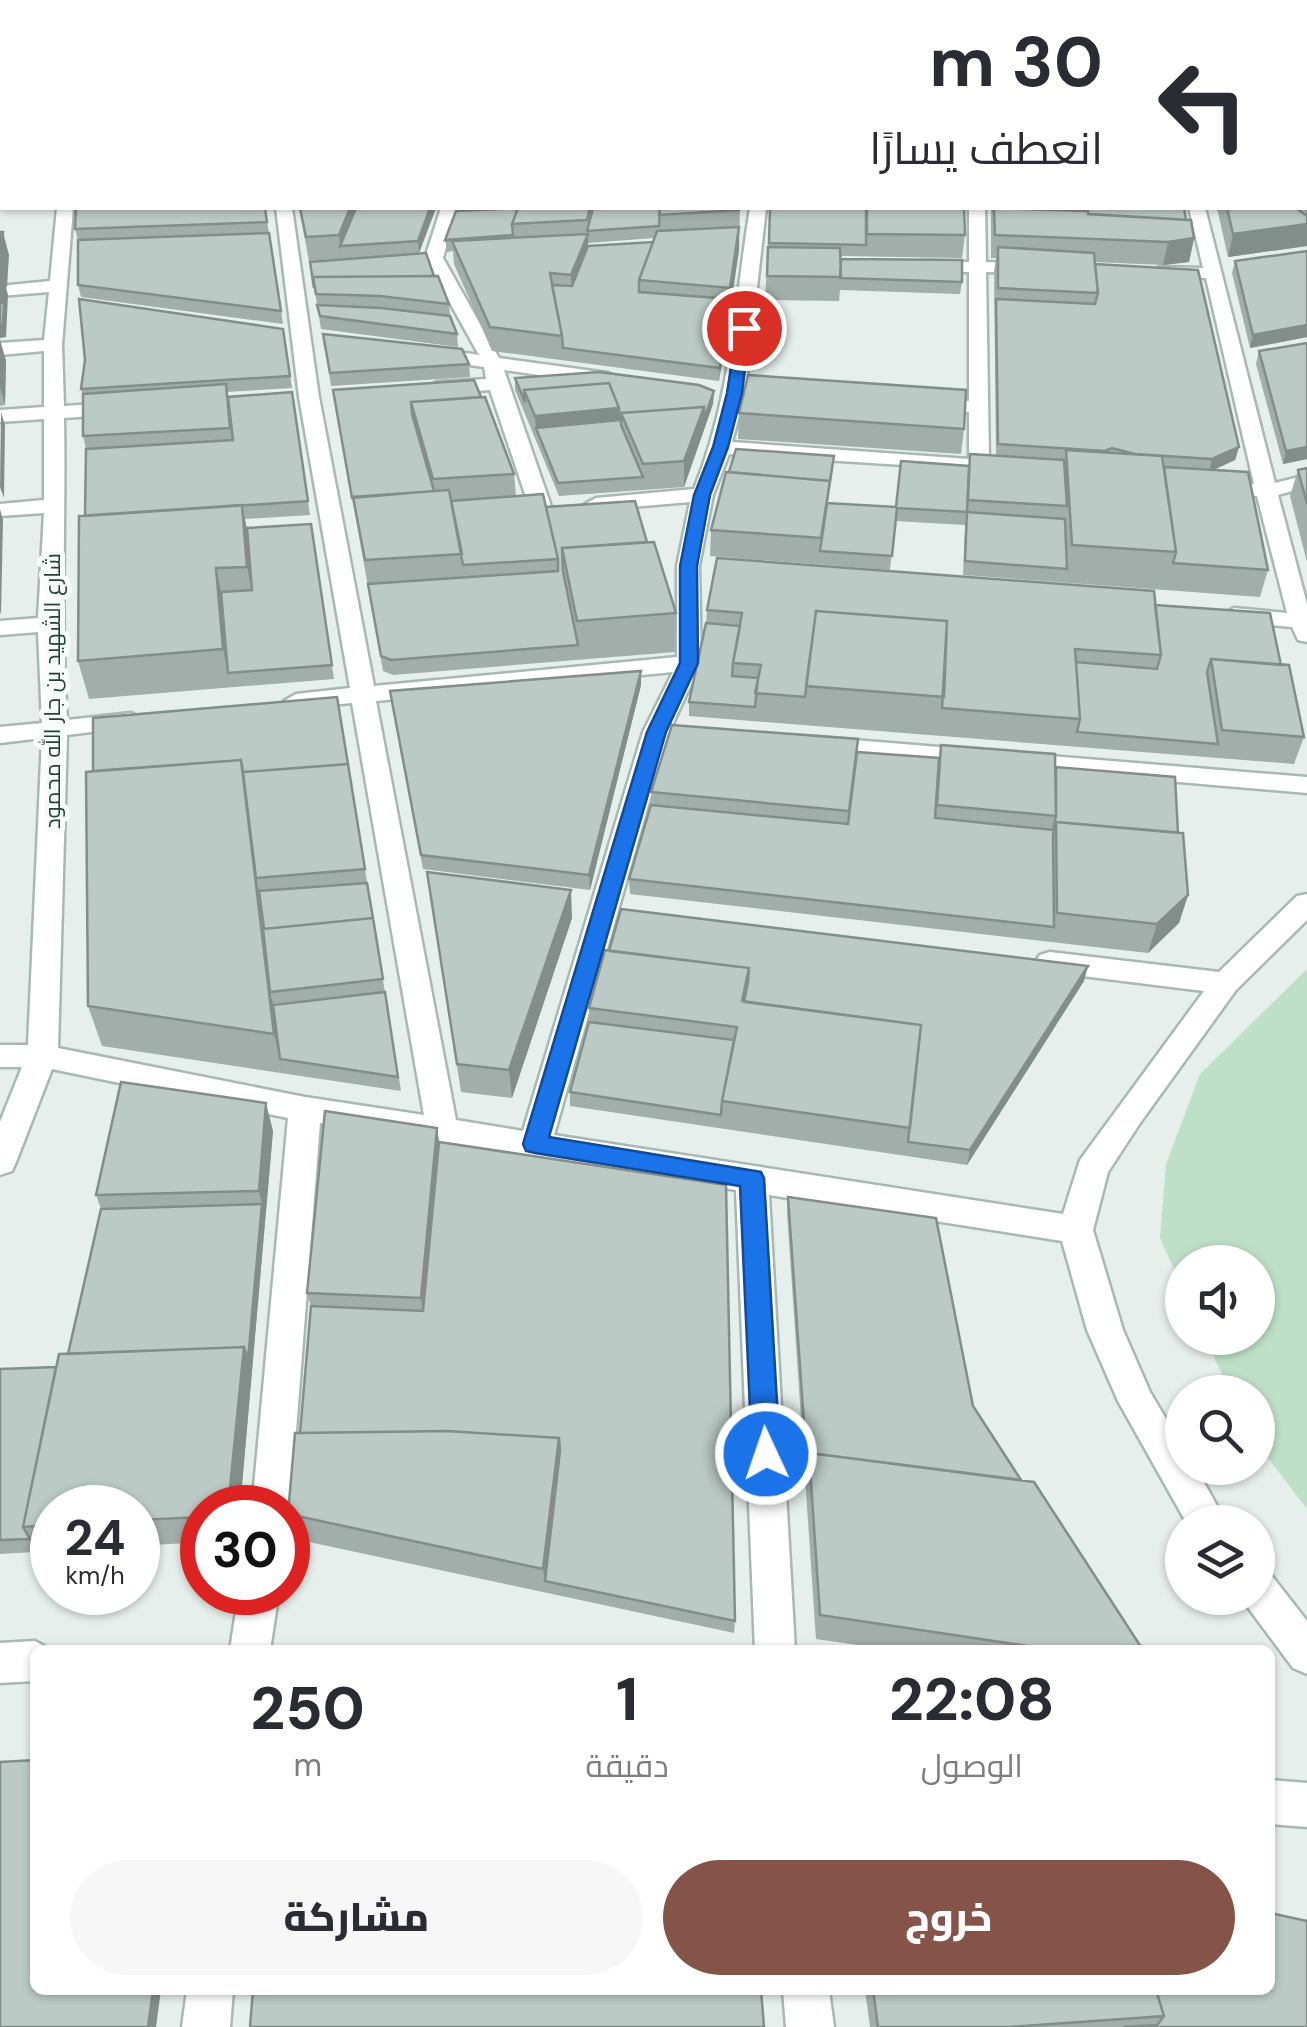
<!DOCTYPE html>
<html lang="ar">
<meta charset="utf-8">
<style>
body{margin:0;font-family:"DM Sans",Cairo,sans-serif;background:#f7f7f7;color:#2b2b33;direction:rtl;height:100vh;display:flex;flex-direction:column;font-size:38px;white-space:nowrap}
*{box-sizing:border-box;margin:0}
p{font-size:32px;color:#7c7c81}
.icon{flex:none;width:55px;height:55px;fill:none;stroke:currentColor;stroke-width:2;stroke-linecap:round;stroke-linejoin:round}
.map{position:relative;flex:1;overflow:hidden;direction:ltr}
.side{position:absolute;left:30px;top:1645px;width:1245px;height:350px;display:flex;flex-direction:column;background:#fff;border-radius:15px;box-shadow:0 2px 8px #0004;direction:rtl}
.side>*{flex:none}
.top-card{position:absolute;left:0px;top:0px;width:1308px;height:210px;box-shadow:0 2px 8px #0004;direction:rtl;background:#fff;color:#2b2b33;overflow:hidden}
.controls{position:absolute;left:1165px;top:1245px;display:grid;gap:20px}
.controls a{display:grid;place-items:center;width:110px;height:110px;border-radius:50%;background:#fff;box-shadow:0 2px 8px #0004;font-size:50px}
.speed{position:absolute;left:30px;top:1485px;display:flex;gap:20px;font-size:50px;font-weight:700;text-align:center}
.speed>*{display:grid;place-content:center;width:130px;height:130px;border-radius:50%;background:#fff;box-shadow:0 2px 8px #0004;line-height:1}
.speed small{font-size:25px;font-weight:400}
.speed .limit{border:15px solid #d22;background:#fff;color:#111}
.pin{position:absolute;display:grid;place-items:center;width:85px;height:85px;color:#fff;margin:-42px;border:5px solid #fff;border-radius:50%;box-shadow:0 2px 10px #0007}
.me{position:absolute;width:110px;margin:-55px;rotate:357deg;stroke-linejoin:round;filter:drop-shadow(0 0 8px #0008)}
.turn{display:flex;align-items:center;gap:35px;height:210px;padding:0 40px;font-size:45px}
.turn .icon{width:130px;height:130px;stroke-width:2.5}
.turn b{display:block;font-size:70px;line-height:85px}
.eta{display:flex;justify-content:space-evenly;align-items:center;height:170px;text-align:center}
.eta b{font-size:60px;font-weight:800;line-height:70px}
.action{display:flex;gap:20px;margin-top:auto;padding:20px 40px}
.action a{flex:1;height:115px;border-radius:60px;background:#855347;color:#fff;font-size:40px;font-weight:800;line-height:115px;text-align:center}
.action a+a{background:#f7f7f7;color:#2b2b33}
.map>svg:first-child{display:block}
.green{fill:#bfe0c8}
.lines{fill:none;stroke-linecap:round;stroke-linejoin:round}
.minor-casing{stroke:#a8b8b2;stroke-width:5}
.minor{fill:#fff;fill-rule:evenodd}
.wall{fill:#a1aea9;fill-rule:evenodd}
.shaded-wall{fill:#838d89}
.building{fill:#bbcac4;stroke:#838d89;stroke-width:2.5}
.route{fill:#1a73e8;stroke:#114b97;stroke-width:2.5}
.labels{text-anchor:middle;stroke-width:10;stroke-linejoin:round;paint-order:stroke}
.far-street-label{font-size:22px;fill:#24423a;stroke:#f7fbf9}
</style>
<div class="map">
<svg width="1307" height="2027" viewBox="0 0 1307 2027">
<rect width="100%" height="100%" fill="#e6efeb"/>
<!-- green -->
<path class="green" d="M 1307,969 L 1307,1509 L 1258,1445 L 1258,1392 L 1230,1392 L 1205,1338 L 1258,1338 L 1258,1262 L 1182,1262 L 1182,1287 L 1160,1238 L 1166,1164 L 1200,1074 Z"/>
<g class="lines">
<!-- minor casing -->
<g class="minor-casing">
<path id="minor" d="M 56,0 L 68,0 L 68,2 L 56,2 Z
M 238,0 L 250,0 L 250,2 L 238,2 Z
M 0,111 L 2,111 L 2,119 L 0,119 Z
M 57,208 L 73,208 L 62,345 L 64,406 L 122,402 L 132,408 L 122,414 L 64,418 C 66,519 60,619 67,720 L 131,713 L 143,720 L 131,727 L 67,735 L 58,1048 L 305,1097 L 424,1115 L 352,703 L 296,708 L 284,701 L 296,694 L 350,688 L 299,397 L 276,208 L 292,208 L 319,397 L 374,686 L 677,657 L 677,566 L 690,502 L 596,510 L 585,504 L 596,498 L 694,489 C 732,395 734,306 750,208 L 766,208 L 745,393 L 732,442 L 969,459 L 969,412 L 928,410 L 918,404 L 928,398 L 969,401 L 969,272 L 920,271 L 911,266 L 920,261 L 969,262 L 969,208 L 985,208 L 986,262 L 1040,264 L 1043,268 L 1034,273 L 986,272 L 989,461 L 1013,464 L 1016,468 L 1013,472 L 729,454 L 713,495 L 699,566 L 701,663 L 669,732 L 554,1135 L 1063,1214 L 1080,1160 L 1204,991 L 1050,972 L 1040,969 L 1035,962 L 1040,955 L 1050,952 L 1219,972 L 1297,896 L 1307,894 L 1307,920 L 1236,990 L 1140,1123 L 1108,1172 L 1093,1230 L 1123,1330 L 1150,1392 L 1182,1446 L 1182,1468 L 1196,1468 L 1226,1522 L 1186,1522 L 1118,1401 L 1087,1330 L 1062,1241 L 769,1195 L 795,1650 L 755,1650 L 736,1190 L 320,1123 L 290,1508 L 288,1514 L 288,1508 L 252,1508 L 288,1118 L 52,1069 L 16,1162 L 12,1171 L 0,1175 L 0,1122 L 22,1067 L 0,1067 L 0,1045 L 28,1045 L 42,738 L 0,743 L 0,727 L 42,723 L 38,632 L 0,635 L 0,621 L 38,618 L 44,513 L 0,516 L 0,504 L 44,500 L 44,419 L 0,422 L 0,410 L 44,407 L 44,351 L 0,355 L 0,343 L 44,340 L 49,292 L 0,296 L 0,286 L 50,281 ZM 673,672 L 643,732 L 523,1131 L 456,1120 L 376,701 Z
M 441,208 L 457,208 L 443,258 L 499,358 L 608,373 L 618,379 L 608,385 L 504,370 L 552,509 L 549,514 L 533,514 L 530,509 L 490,390 L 437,394 L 427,388 L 437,382 L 486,379 L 484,367 L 426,359 L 417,353 L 426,347 L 479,355 L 425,258 Z
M 1189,208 L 1205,208 L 1275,483 L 1307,475 L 1307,487 L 1278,495 L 1307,604 L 1307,642 L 1298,640 L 1292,627 L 1234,622 L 1222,615 L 1234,608 L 1287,613 L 1257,496 L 1211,492 L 1201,486 L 1211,480 L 1254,484 L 1206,278 L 1160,277 L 1151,272 L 1160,267 L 1203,268 Z
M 817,737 L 1307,777 L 1307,793 L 808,750 L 804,745 L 808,740 Z
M 1258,1570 L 1272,1576 L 1307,1621 L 1307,1674 L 1293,1668 L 1244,1602 L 1242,1598 L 1258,1598 Z
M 239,1592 L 279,1592 L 270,1650 L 230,1650 Z
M 35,1641 L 51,1650 L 35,1650 L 35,1681 L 0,1683 L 0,1643 Z
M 1270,1780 L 1307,1783 L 1307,1827 L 1270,1824 Z
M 187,1990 L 233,1990 L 230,2027 L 182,2027 Z
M 783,1990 L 829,1990 L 834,2027 L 786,2027 Z"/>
</g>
<!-- minor -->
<use href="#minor" class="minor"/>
</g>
<!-- wall -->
<path class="wall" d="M 522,0 L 1307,0 L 1307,169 L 1305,169 L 1305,2 L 524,2 Z
M 1307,169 L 1307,246 L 1228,257 L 1217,208 L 1305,208 Z
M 265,208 L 283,324 L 81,297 L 78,285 L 78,240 L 75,229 Z
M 299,208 L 436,208 L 419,253 L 309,261 Z
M 455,208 L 740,208 L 739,250 L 719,381 L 492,351 L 454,264 L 453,251 L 447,252 L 445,240 L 456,211 ZM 654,238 L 653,242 L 588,246 L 588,243 Z
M 770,208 L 965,235 L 962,258 L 841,256 L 841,259 L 962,282 L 960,294 L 840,290 L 839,301 L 765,300 Z
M 991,208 L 1184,208 L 1186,220 L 1194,238 L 1189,262 L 1163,265 L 1095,262 L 1095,264 L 1239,447 L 1235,460 L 1213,470 L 1268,570 L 1260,597 L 963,575 L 965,525 L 895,521 L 890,570 L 710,556 L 711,530 L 833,469 L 828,503 L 896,507 L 969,466 L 970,454 L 996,456 L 994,271 L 996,258 L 991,258 Z
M 1307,251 L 1307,337 L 1250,348 L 1232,273 L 1235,261 Z
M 310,262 L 434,276 L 449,304 L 450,316 L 457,334 L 458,347 L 321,329 Z
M 283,329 L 292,388 L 227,392 L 228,397 L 292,392 L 310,515 L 245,519 L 247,528 L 311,524 L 334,679 L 89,699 L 78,661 L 85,516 L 86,449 L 83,436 L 83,398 L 81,389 Z
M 323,334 L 469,364 L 470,377 L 331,386 Z
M 0,340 L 6,361 L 5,405 L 0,406 Z
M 1259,351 L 1307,459 L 1283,464 L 1256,364 Z
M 515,378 L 714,391 L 713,404 L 684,487 L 559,496 L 515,390 Z
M 474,380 L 514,474 L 516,496 L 647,542 L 676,613 L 675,652 L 393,675 L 383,671 L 333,390 Z
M 739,413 L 964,429 L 961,454 L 738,439 Z
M 1307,468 L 1307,562 L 1290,496 L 1298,470 Z
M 1155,605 L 1281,665 L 1304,737 L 1294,764 L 689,716 L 689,702 L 706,623 L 707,610 Z
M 641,671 L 641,685 L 590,890 L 423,869 L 392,705 Z
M 337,697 L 401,1091 L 102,1046 L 88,1006 L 93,771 Z
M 941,745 L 1056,767 L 1178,833 L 1188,895 L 1179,923 L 1148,953 L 630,894 L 629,879 L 651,805 L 651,792 L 857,754 L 939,759 Z
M 427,872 L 572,918 L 512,1098 L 461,1092 Z
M 1084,981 L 967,1165 L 570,1106 L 570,1092 L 589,1022 L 589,1008 Z
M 437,1128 L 439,1142 L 735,1621 L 734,1633 L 295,1539 L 288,1516 L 287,1508 L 300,1433 L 311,1306 L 307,1293 Z
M 273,1131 L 240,1508 L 202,1508 L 202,1542 L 138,1546 L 138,1508 L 52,1508 L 52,1551 L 0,1554 L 0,1369 L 56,1367 L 68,1354 L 101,1209 L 96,1195 Z
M 788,1197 L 973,1406 L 1021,1480 L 1143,1650 L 892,1650 L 816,1639 L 787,1212 Z
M 865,1990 L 1270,1990 L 1307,2027 L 870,2027 Z"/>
<!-- shaded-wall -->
<path class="shaded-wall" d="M 0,0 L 29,0 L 29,2 L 2,2 L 2,5 L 0,6 Z
M 84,0 L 173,0 L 173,2 L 85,2 Z
M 425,0 L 449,0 L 449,2 L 393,2 Z
M 724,0 L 877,0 L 845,2 L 717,2 L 724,2 Z
M 996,0 L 1051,0 L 1051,2 L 995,2 Z
M 1249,0 L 1307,0 L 1307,5 L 1305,5 L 1305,2 L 1218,2 Z
M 350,208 L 356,208 L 340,246 L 342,258 L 339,235 Z
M 430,208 L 436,208 L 419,253 L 418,241 Z
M 1307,224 L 1307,246 L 1228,257 L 1233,234 Z
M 739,227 L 739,250 L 730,312 L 730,288 Z
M 3,232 L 9,255 L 7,287 L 6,287 L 8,295 L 6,337 L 0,338 L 0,264 Z
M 588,234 L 588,258 L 572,298 L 571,275 Z
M 1194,238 L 1189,262 L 1163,265 L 1168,242 Z
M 730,299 L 730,312 L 719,381 L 720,368 Z
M 1307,325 L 1307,337 L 1250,348 L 1253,335 Z
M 0,340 L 6,361 L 5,405 L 0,387 Z
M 714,391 L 713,404 L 684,487 L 684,461 L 704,407 Z
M 619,408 L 620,433 L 536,428 L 535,416 Z
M 1,412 L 5,425 L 4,498 L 0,487 Z
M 1239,447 L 1235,460 L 1209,472 L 1212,459 Z
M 1307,447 L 1307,459 L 1283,464 L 1286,451 Z
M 242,505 L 249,542 L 255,604 L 247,567 Z
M 0,509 L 3,520 L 1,614 L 0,612 Z
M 216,568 L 224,606 L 228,673 L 223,649 Z
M 641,671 L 641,685 L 590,890 L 589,875 Z
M 241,760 L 256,878 L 262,906 L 270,992 L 276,1017 L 280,1059 L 283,1073 L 274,1034 Z
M 571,890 L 572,918 L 512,1098 L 509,1070 Z
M 1188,895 L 1179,923 L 1148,953 L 1157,924 Z
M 1088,966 L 1084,981 L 967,1165 L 970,1150 Z
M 266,1103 L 273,1131 L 240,1508 L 228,1508 L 244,1347 L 262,1204 L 259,1191 Z
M 437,1128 L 441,1156 L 425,1325 L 421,1298 Z
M 559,1438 L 561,1464 L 545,1581 L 543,1569 Z
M 153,1990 L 161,1990 L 156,2027 L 148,2027 Z"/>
<!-- building -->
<path class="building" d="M 82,0 L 140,0 L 107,2 L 82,2 Z
M 261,0 L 425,0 L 393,2 L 258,2 Z
M 450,0 L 517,0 L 518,2 L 451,2 Z
M 528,0 L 722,0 L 724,2 L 530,2 Z
M 833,0 L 990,0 L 993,2 L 801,2 Z
M 1047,0 L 1092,0 L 1096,2 L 1016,2 Z
M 1104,0 L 1249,0 L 1218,2 L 1108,2 Z
M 1305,58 L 1307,59 L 1307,98 L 1305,98 Z
M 1305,115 L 1307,116 L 1307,133 L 1305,130 Z
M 1305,169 L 1307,169 L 1307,216 L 1296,208 L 1305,208 Z
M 76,208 L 265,208 L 267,222 L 75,229 Z
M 300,208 L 350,208 L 339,235 L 306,237 Z
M 356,208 L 430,208 L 418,241 L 340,246 Z
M 518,208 L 590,208 L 587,220 L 512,224 Z
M 518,208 L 512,224 L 513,235 L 445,240 L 456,211 Z
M 593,208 L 660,208 L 659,226 L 587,231 Z
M 660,208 L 739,208 L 739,210 L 659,215 Z
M 770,208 L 866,208 L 866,245 L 769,243 Z
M 867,208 L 964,208 L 965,235 L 867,234 Z
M 994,208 L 1088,211 L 1088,214 L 1191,220 L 1194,238 L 1168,242 L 995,235 Z
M 1021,208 L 1184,208 L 1186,220 L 1088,214 L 1088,211 Z
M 1227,208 L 1296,208 L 1307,216 L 1307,224 L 1233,234 Z
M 739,227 L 730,288 L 639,280 L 657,231 Z
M 0,232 L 3,232 L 0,264 Z
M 269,233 L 281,311 L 78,285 L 78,240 Z
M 588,234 L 571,275 L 550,273 L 562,336 L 490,327 L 452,241 Z
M 653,242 L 639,280 L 639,292 L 730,299 L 720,368 L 563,348 L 562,336 L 552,285 L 572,286 L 588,246 Z
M 768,247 L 840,248 L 841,277 L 767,276 Z
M 998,247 L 1094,253 L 1098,293 L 998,288 Z
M 1307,251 L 1307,325 L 1253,335 L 1235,261 Z
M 426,253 L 434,276 L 313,277 L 314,288 L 310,262 Z
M 841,259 L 962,260 L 962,282 L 840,278 Z
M 1095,264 L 1198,270 L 1239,447 L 1212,459 L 1135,454 L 1112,448 L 1105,451 L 998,444 L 996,299 L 1095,304 L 1098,293 Z
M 438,276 L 449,304 L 380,296 L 316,294 L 313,277 Z
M 79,299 L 283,329 L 290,376 L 81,389 L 85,360 Z
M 0,303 L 4,303 L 3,325 L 0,325 Z
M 317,305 L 381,308 L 450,316 L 457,334 L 320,316 Z
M 323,334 L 462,349 L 469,364 L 330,373 Z
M 1307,343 L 1307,447 L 1286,451 L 1259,351 Z
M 599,372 L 699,385 L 714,391 L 704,419 L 704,407 L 621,413 L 621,425 L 643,477 L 558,483 L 536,428 L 619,420 L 619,408 L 609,383 L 524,390 L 525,402 L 515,378 Z
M 748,375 L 966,390 L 964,429 L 739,413 Z
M 474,380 L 481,397 L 411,402 L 412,414 L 434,491 L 352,498 L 333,390 Z
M 609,383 L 619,408 L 535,416 L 524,390 Z
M 226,384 L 230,428 L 83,436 L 83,394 Z
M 292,392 L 308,501 L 85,516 L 86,449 L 233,440 L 228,397 Z
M 485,397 L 514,474 L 433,479 L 411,402 Z
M 704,407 L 684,461 L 643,464 L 621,413 Z
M 736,449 L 834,456 L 828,493 L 830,481 L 729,472 Z
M 1066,450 L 1162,456 L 1176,552 L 1072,545 Z
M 970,454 L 1064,460 L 1067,506 L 968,500 Z
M 901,461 L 969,466 L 967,512 L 897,508 L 892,556 L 820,551 L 827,503 L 896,507 Z
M 1164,467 L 1248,472 L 1268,570 L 1173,563 L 1176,552 Z
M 1307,468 L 1307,504 L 1298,470 Z
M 726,472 L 830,481 L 821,538 L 711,530 Z
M 449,490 L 462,554 L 365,560 L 353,497 Z
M 543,494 L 558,559 L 463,565 L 451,501 Z
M 635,501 L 647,542 L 562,548 L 563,571 L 578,645 L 391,660 L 381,656 L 368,584 L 558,571 L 558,559 L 546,507 Z
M 242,505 L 247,567 L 216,568 L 223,649 L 78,661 L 79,516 Z
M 967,512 L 1065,519 L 1067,569 L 965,561 Z
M 311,524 L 332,665 L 228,673 L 221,592 L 252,590 L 247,528 Z
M 654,542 L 676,613 L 577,621 L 562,548 Z
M 717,558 L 1154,591 L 1161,655 L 1075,649 L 1080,719 L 942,708 L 947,621 L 816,611 L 805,697 L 755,693 L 761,665 L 733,663 L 742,613 L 707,610 Z
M 1155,605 L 1270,613 L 1281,665 L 1211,659 L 1207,672 L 1218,744 L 1077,732 L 1080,719 L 1076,662 L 1157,669 L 1161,655 Z
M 816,611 L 947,621 L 944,697 L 806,686 Z
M 706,623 L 740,626 L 733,663 L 732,676 L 758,678 L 755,707 L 689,702 Z
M 1211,659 L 1289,665 L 1304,737 L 1222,730 Z
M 641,671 L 589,875 L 421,855 L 390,691 Z
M 337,697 L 348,764 L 243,772 L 241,760 L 93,771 L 93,718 Z
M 672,725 L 858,739 L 849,811 L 651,792 Z
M 941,745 L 1055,754 L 1056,816 L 937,805 Z
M 857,752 L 939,758 L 935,818 L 1053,830 L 1056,816 L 1056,767 L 1175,777 L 1178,833 L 1056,822 L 1053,835 L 1054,927 L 629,879 L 651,805 L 848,824 Z
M 241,760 L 274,1034 L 88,1006 L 86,772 Z
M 348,764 L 365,869 L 256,878 L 243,772 Z
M 1056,822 L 1183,833 L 1188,895 L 1157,924 L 1057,913 Z
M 427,872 L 571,890 L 509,1070 L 457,1064 Z
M 367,883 L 373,918 L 264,929 L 259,891 Z
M 621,909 L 1088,966 L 970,1150 L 908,1142 L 921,1025 L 744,1002 L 748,982 L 749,968 L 609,951 Z
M 373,918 L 383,979 L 270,992 L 263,929 Z
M 605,950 L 749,968 L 742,1001 L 921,1025 L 910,1128 L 722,1101 L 737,1027 L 589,1008 Z
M 385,992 L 398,1077 L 280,1059 L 273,1005 Z
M 589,1022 L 734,1040 L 722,1101 L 721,1115 L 570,1092 Z
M 121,1082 L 266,1103 L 259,1191 L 96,1195 Z
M 325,1111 L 437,1128 L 421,1298 L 307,1293 Z
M 439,1142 L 726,1185 L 735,1621 L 545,1581 L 560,1451 L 559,1438 L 447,1431 L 300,1433 L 311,1306 L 423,1311 Z
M 788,1197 L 936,1218 L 973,1406 L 1021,1480 L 809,1453 L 807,1465 Z
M 262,1204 L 248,1359 L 244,1347 L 68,1354 L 101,1209 Z
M 244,1347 L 228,1508 L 202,1508 L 202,1517 L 138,1520 L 138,1508 L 52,1508 L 52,1525 L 23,1527 L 59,1354 Z
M 56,1367 L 23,1527 L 30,1539 L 0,1540 L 0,1369 Z
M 447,1431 L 559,1438 L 543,1569 L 288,1514 L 295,1433 Z
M 809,1453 L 1034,1482 L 1143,1650 L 1054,1650 L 820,1615 Z
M 35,1760 L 35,1990 L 153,1990 L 148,2027 L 0,2027 L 0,1762 Z
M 1270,1913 L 1307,1921 L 1307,2027 L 1123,2027 L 1157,2025 L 1164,2016 L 1156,1990 L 1270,1990 Z
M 253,1990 L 761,1990 L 764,2027 L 250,2027 Z
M 873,1990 L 1156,1990 L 1164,2016 L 1009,2027 L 878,2027 Z"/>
<!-- route -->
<path class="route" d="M 744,324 L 750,328 L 742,393 L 728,447 L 710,495 L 697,566 L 698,663 L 666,732 L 549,1137 L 761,1172 L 764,1178 L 780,1454 L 776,1463 L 766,1466 L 756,1463 L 752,1454 L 740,1186 L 535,1153 L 526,1151 L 523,1144 L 647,732 L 680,663 L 680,566 L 694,495 L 713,447 L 727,393 L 737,328 Z"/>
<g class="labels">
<!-- far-street labels -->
<g class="far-street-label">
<text transform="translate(52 691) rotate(-90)" y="8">شارع الشهيد بن جار الله محمود</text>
</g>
</g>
</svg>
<div class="controls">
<a><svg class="icon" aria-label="sound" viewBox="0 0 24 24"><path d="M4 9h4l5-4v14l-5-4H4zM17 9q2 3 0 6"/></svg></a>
<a><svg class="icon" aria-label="search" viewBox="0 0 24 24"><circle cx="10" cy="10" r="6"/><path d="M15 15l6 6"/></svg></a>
<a><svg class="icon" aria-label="layers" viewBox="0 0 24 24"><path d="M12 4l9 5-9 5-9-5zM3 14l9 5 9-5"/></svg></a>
</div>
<div class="speed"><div>24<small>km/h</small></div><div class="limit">30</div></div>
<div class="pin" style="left:744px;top:328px;background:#d93025"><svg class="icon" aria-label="arrive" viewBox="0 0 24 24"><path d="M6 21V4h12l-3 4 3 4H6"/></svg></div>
<svg class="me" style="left:766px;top:1454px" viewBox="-20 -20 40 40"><circle r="17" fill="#1a73e8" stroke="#fff" stroke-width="3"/><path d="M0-11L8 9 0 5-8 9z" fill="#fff"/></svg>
<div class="top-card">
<div class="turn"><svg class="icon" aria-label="left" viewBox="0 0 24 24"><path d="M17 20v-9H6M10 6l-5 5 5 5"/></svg><div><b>30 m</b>انعطف يسارًا</div></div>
</div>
<section class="side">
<div class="eta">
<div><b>22:08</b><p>الوصول</p></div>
<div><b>1</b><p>دقيقة</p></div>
<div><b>250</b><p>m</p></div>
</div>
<div class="action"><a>خروج</a><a>مشاركة</a></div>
</section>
</div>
